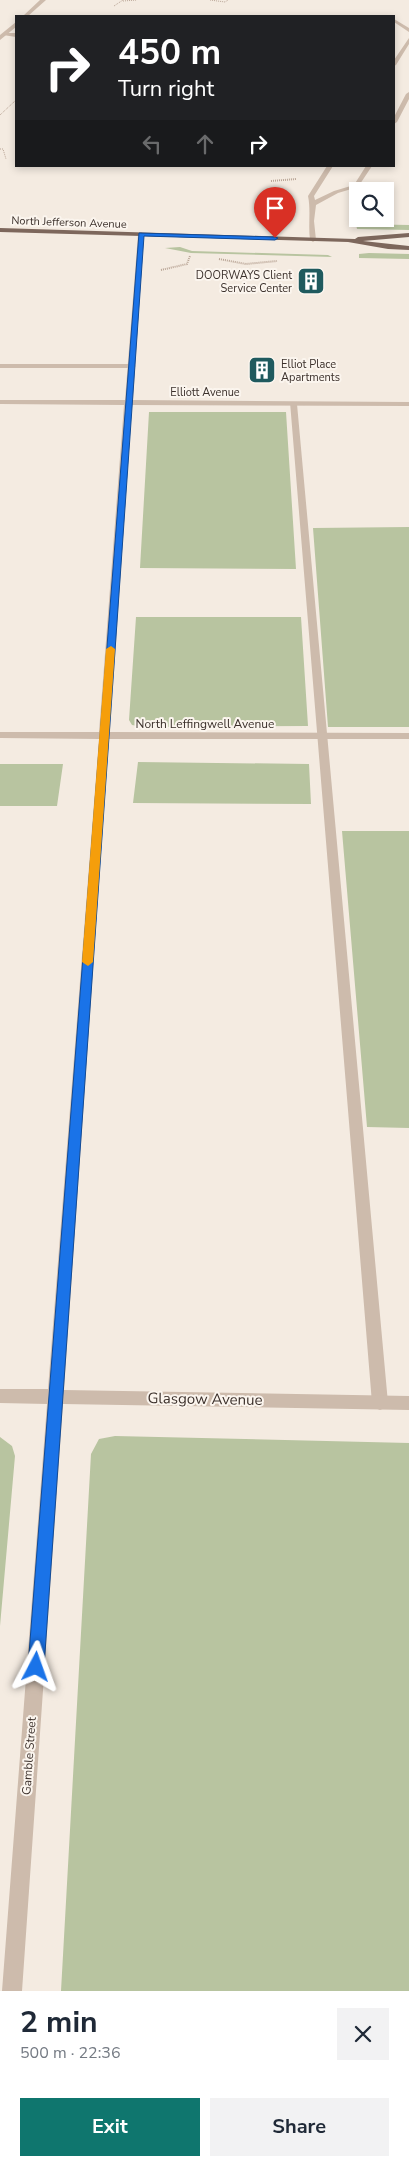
<!DOCTYPE html>
<meta charset="utf-8">
<style>
body{margin:0;font-family:"Nunito Sans",sans-serif;background:#f2f2f3;color:#1f2937;height:100vh;display:flex;flex-direction:column;font-size:19px;white-space:nowrap}
*{box-sizing:border-box;margin:0}
p{font-size:16px;color:#747a83}
.icon{flex:none;width:28px;height:28px;fill:none;stroke:currentColor;stroke-width:2;stroke-linecap:round;stroke-linejoin:round}
.map{position:relative;height:1991px;overflow:hidden}
.side{display:flex;flex-direction:column;background:#fff;flex:1}
.side>*{flex:none}
.guide{position:absolute;left:15px;top:15px;width:380px;height:152px;border-radius:0px;box-shadow:0 2px 8px #0003;background:#202124;color:#fff;overflow:hidden}
.controls{position:absolute;left:349px;top:182px;display:grid;gap:10px}
.controls a{display:grid;place-items:center;width:45px;height:45px;border-radius:0px;background:#fff;box-shadow:0 2px 8px #0003;font-size:25px}
.pin{position:absolute;display:grid;place-items:center;width:42px;height:42px;color:#fff;margin:-51px -21px;border-radius:50% 50% 50% 0;rotate:-45deg;box-shadow:0 0 5px #0007}
.pin .icon{rotate:45deg}
.me{position:absolute;width:55px;margin:-28px;rotate:4deg;stroke-linejoin:round;filter:drop-shadow(0 0 4px #0008)}
.turn{display:flex;align-items:center;gap:18px;height:105px;padding:0 20px;font-size:22px}
.turn .icon{width:65px;height:65px;stroke-width:2.5}
.turn b{display:block;font-size:35px;line-height:42px}
.lanes{display:flex;align-items:center;height:48px;padding:0 20px;background:#0003;justify-content:center;gap:25px;direction:ltr}
.lanes .off{opacity:.35}
.round{display:grid;place-items:center;flex:none;width:52px;height:52px;border-radius:0px;background:#f2f2f3}
.overview{display:flex;align-items:center;justify-content:space-between;height:85px;padding:0 20px}
h1{font-size:30px;font-weight:700;line-height:38px}
.cta{display:flex;gap:10px;margin-top:auto;padding:10px 20px}
.cta a{flex:1;height:58px;border-radius:0px;background:#0f766e;color:#fff;font-size:20px;font-weight:700;line-height:58px;text-align:center}
.cta a+a{background:#f2f2f3;color:#1f2937}
.map>svg:first-child{display:block}
.green{fill:#b8c4a0}
.lines{fill:none;stroke-linecap:round;stroke-linejoin:round}
.path-far1{stroke:#b9a596;stroke-width:1;stroke-dasharray:1 1;stroke-linecap:butt}
.path{stroke:#b9a596;stroke-width:2;stroke-dasharray:1 1;stroke-linecap:butt}
.lane{fill:#cdbbac;fill-rule:evenodd}
.street{fill:#cdbbac;fill-rule:evenodd}
.primary{fill:#7d675c;fill-rule:evenodd}
.route{fill:#1a73e8;stroke:#114b97}
.slow{fill:#f59e0b}
.labels{text-anchor:middle;stroke-width:4;stroke-linejoin:round;paint-order:stroke}
.far-street-label{font-size:11px;fill:#3b302b;stroke:#fbf5ee}
.far-poi-label{font-size:11px;fill:#3b302b;stroke:#fbf5ee;text-anchor:end}
.street-label{font-size:12px;fill:#3b302b;stroke:#fbf5ee}
.near-street-label{font-size:15px;fill:#3b302b;stroke:#fbf5ee}
</style>
<div class="map">
<svg width="409" height="1991" viewBox="0 0 409 1991">
<rect width="100%" height="100%" fill="#f4ebe1"/>
<!-- green -->
<path class="green" d="M 356,224 L 409,225 L 409,230 L 357,229 Z
M 180,247 L 192,251 L 328,255 L 332,257 L 191,253 L 165,248 Z
M 369,253 L 409,254 L 409,259 L 359,258 L 359,254 Z
M 149,412 L 286,412 L 296,569 L 140,568 Z
M 409,527 L 409,727 L 328,727 L 313,528 Z
M 136,617 L 301,617 L 308,726 L 143,727 L 132,725 L 129,720 Z
M 138,762 L 309,764 L 311,804 L 133,803 Z
M 0,764 L 63,764 L 57,806 L 0,806 Z
M 342,831 L 409,831 L 409,1128 L 367,1127 Z
M 115,1436 L 409,1443 L 409,1991 L 61,1991 L 91,1454 L 99,1439 Z
M 0,1437 L 12,1446 L 15,1456 L 0,1626 Z"/>
<g class="lines">
<!-- path-far1 -->
<path class="path-far1" d="M 210,0 L 225,2 L 228,0
M 123,1 L 137,0
M 114,6 L 123,0
M 0,115 L 16,100
M 0,149 L 3,149 L 6,159"/>
<!-- path -->
<path class="path" d="M 271,181 L 296,179
M 219,259 L 246,264 L 277,261
M 161,270 L 187,264 L 190,256"/>
<!-- lane -->
<path class="lane" d="M 394,19 L 409,28 L 409,32 L 394,22 Z
M 3,33 L 16,33 L 16,37 L 3,35 Z
M 409,38 L 409,44 L 396,65 L 394,66 L 394,60 Z
M 409,92 L 409,99 L 397,122 L 394,124 L 394,117 L 406,94 Z
M 327,166 L 333,166 L 314,196 L 315,200 L 334,191 L 354,185 L 366,166 L 372,166 L 358,187 L 338,193 L 316,205 L 314,221 L 316,240 L 313,242 L 310,240 C 308,225 311,210 308,196 Z
M 0,364 L 132,364 L 136,366 L 132,368 L 0,368 Z
M 290,402 L 297,404 L 388,1403 L 385,1408 L 380,1410 L 375,1408 L 372,1403 Z"/>
<!-- street -->
<path class="street" d="M 40,0 L 46,0 L 28,16 L 23,16 Z
M 16,22 L 16,27 L 0,40 L 0,35 Z
M 141,232 L 144,234 L 133,400 L 409,402 L 409,406 L 132,405 L 110,732 L 409,733 L 409,739 L 109,739 L 64,1390 L 409,1396 L 409,1410 L 63,1404 L 22,1991 L 2,1991 L 47,1404 L 0,1403 L 0,1389 L 48,1389 L 99,739 L 0,738 L 0,732 L 99,732 L 124,405 L 0,404 L 0,400 L 125,400 L 138,234 Z"/>
<!-- primary -->
<path class="primary" d="M 0,228 L 355,239 L 358,237 L 409,233 L 409,237 L 363,241 L 409,246 L 409,250 L 388,249 L 348,242 L 0,232 Z"/>
</g>
<!-- route -->
<path class="route" d="M 139,233 L 275,237 L 278,238 L 275,240 L 144,236 L 44,1667 L 42,1672 L 36,1675 L 30,1672 L 28,1667 Z"/>
<!-- slow -->
<path class="slow" d="M 111,646 L 115,649 L 93,962 L 88,966 L 82,962 L 106,649 Z"/>
<!-- icons -->
<defs>
<g id="building-square" transform="scale(1.4375)"><rect x="-9" y="-9" width="18" height="18" rx="4" fill="#1f5a5e" stroke="#fbf5ee"/><path d="M-4-6H4V6H1V3H-1V6H-4ZM-2.5-4.3h1.7v1.8h-1.7ZM.8-4.3h1.7v1.8H.8ZM-2.5-1h1.7V.8h-1.7ZM.8-1h1.7V.8H.8Z" fill="#fff"/></g>
</defs>
<g fill-rule="evenodd">
<use href="#building-square" x="311" y="281"/>
<use href="#building-square" x="262" y="370"/>
</g>
<g class="labels">
<!-- far-street labels -->
<g class="far-street-label">
<text transform="translate(69 222) rotate(2)" y="4">North Jefferson Avenue</text>
<text x="205" y="396">Elliott Avenue</text>
</g>
<!-- far-poi labels -->
<g class="far-poi-label">
<text x="292" y="279">DOORWAYS Client<tspan x="292" dy="13">Service Center</tspan></text>
<text x="281" y="368" text-anchor="start">Elliot Place<tspan x="281" dy="13">Apartments</tspan></text>
</g>
<!-- street labels -->
<g class="street-label">
<text x="205" y="728">North Leffingwell Avenue</text>
<text transform="translate(29 1756) rotate(-86)" y="4">Gamble Street</text>
</g>
<!-- near-street labels -->
<g class="near-street-label">
<text transform="translate(205 1399) rotate(1)" y="5">Glasgow Avenue</text>
</g>
</g>
</svg>
<div class="controls">
<a><svg class="icon" aria-label="search" viewBox="0 0 24 24"><circle cx="10" cy="10" r="6"/><path d="M15 15l6 6"/></svg></a>
</div>
<div class="pin" style="left:275px;top:238px;background:#d93025"><svg class="icon" aria-label="arrive" viewBox="0 0 24 24"><path d="M6 21V4h12l-3 4 3 4H6"/></svg></div>
<svg class="me" style="left:36px;top:1667px" viewBox="-20 -20 40 40"><path d="M0-17L14 15 0 8-14 15z" fill="#1a73e8" stroke="#fff" stroke-width="4"/></svg>
<div class="guide">
<div class="turn"><svg class="icon" aria-label="right" viewBox="0 0 24 24"><path d="M7 20v-9h11M14 6l5 5-5 5"/></svg><div><b>450 m</b>Turn right</div></div>
<div class="lanes"><svg class="icon off" aria-label="left" viewBox="0 0 24 24"><path d="M17 20v-9H6M10 6l-5 5 5 5"/></svg><svg class="icon off" aria-label="ahead" viewBox="0 0 24 24"><path d="M12 20V5M6 11l6-6 6 6"/></svg><svg class="icon" aria-label="right" viewBox="0 0 24 24"><path d="M7 20v-9h11M14 6l5 5-5 5"/></svg></div>
</div>
</div>
<section class="side">
<div class="overview"><div><h1>2 min</h1><p>500 m · 22:36</p></div><a class="round"><svg class="icon" aria-label="close" viewBox="0 0 24 24"><path d="M6 6l12 12M18 6L6 18"/></svg></a></div>
<div class="cta"><a>Exit</a><a>Share</a></div>
</section>
